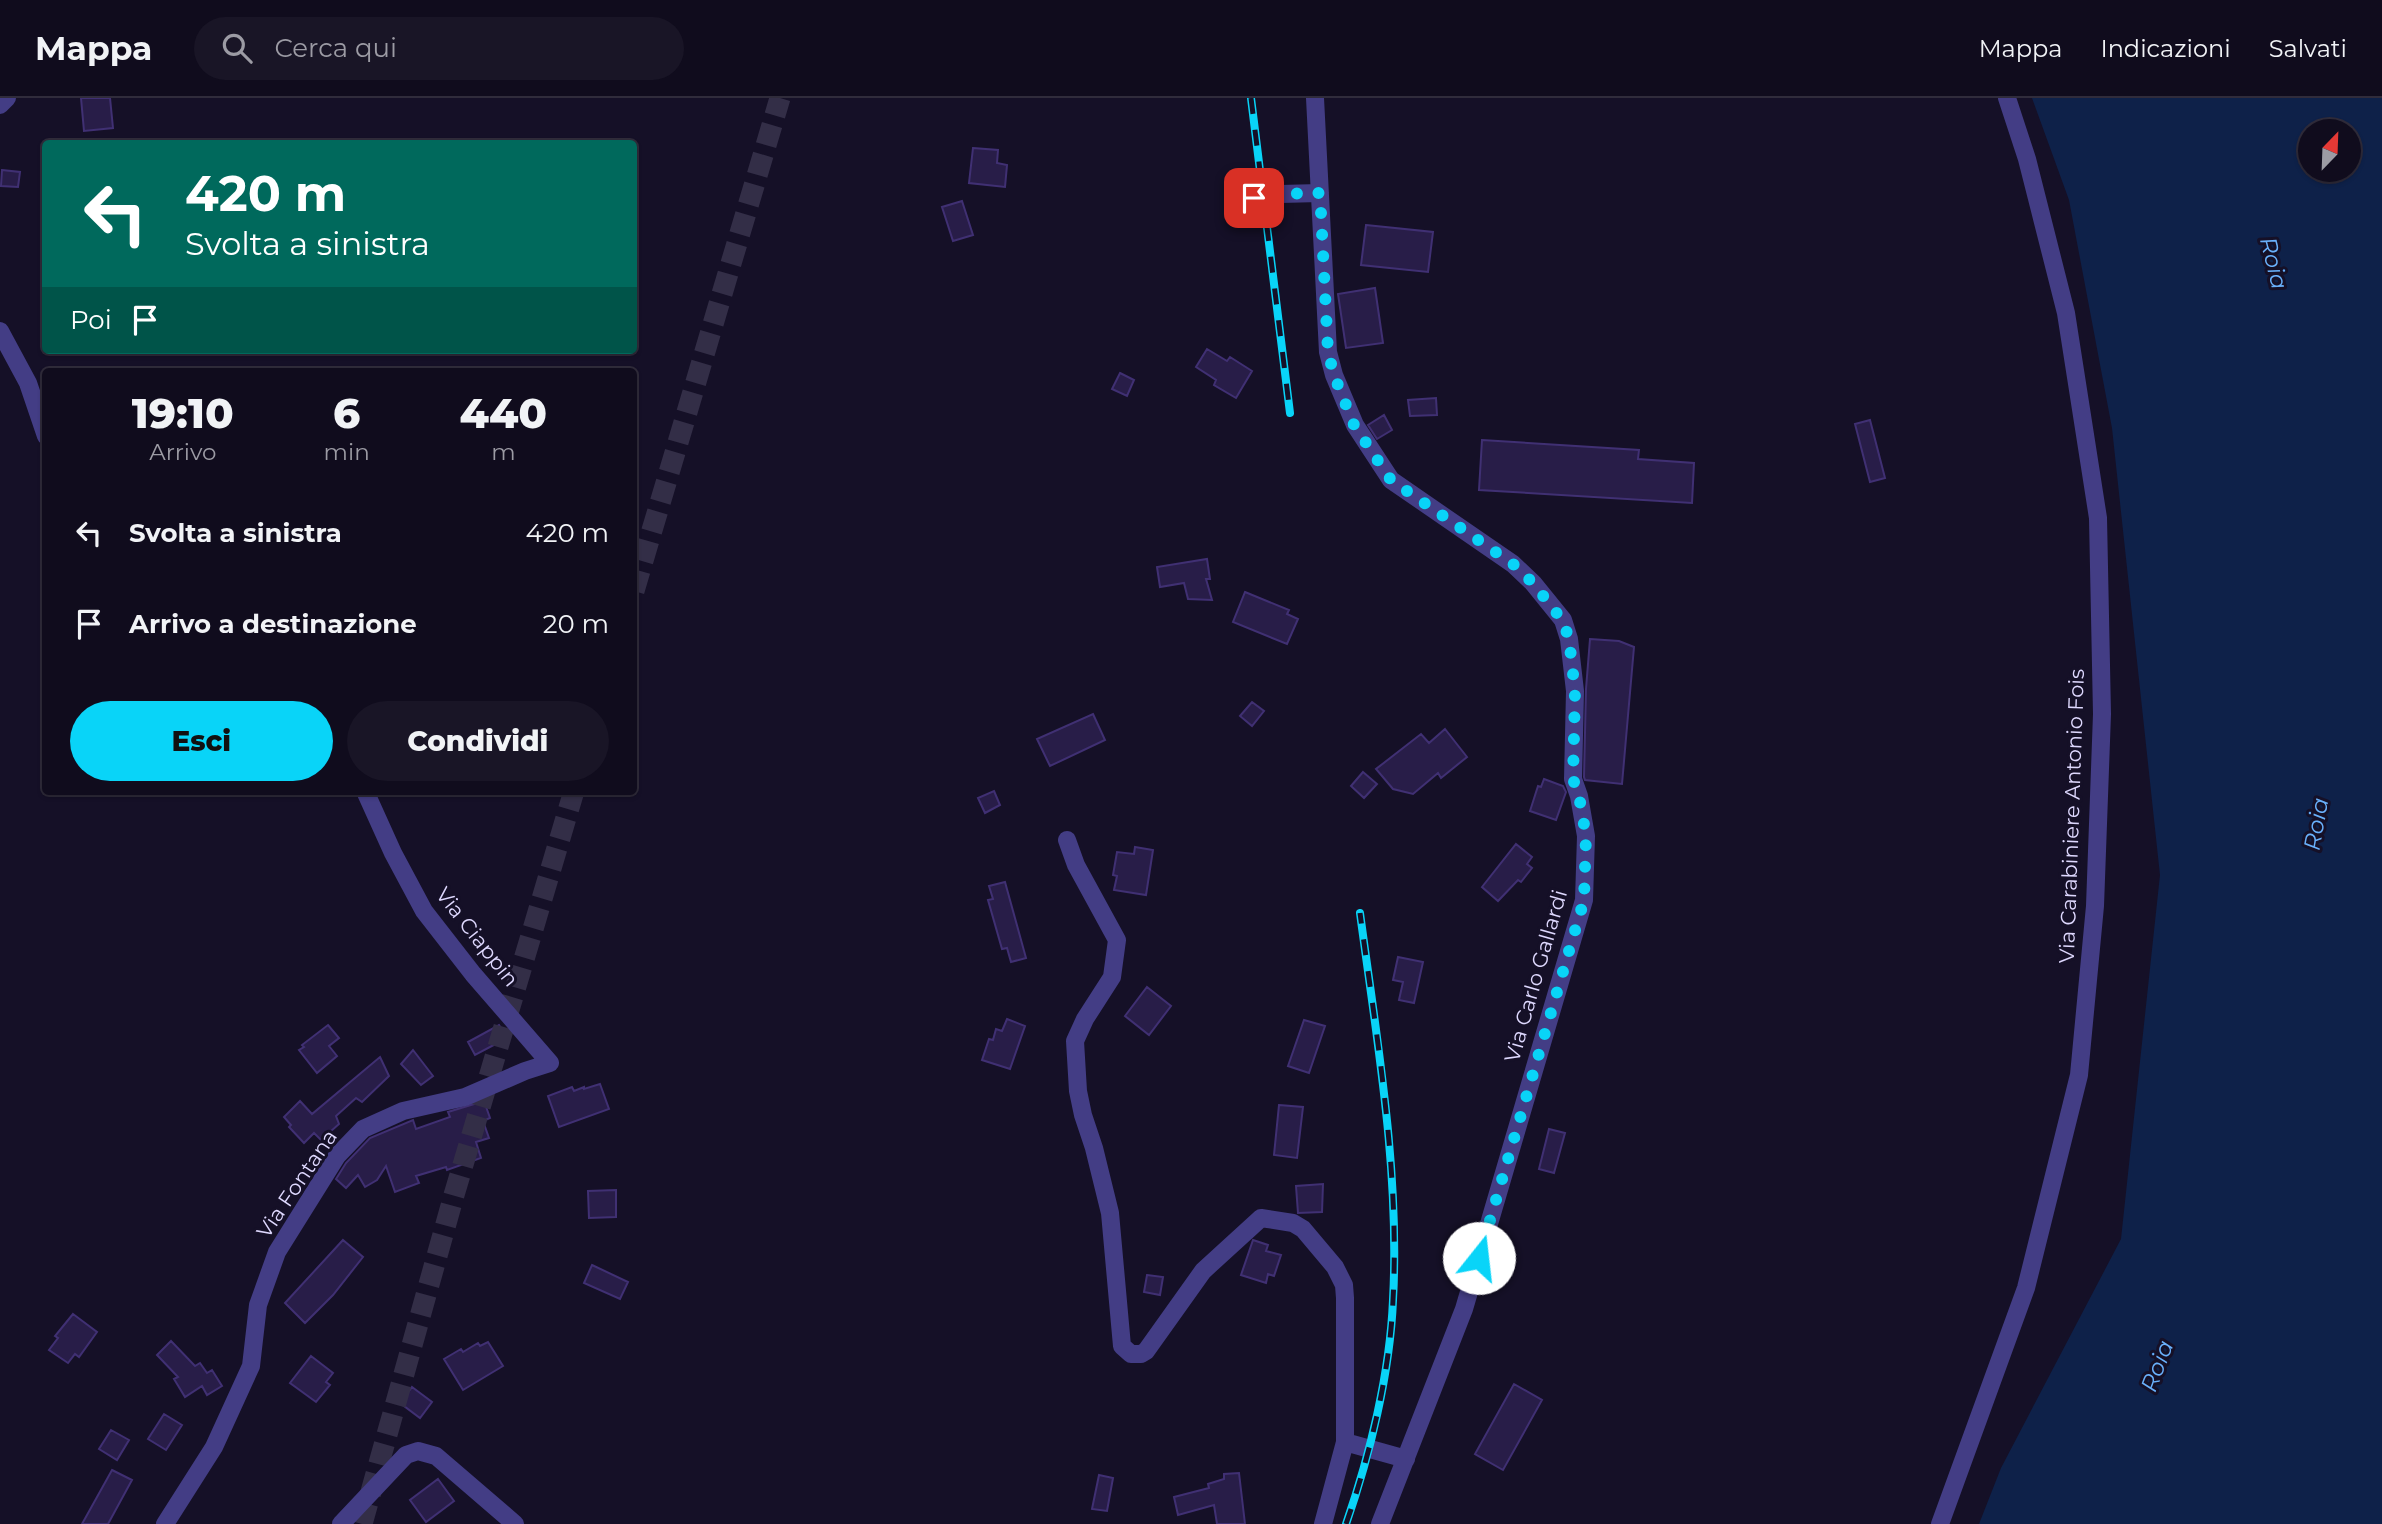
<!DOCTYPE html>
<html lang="it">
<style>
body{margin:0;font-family:Montserrat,sans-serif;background:#191526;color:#f1f3f6;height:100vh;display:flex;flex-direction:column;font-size:26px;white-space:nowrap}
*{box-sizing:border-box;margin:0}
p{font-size:23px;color:#9c9ba4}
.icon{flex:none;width:38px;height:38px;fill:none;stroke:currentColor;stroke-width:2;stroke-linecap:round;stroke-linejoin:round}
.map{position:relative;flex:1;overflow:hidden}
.details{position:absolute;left:42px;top:270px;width:595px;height:427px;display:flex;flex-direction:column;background:#100c1d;border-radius:7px;box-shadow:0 2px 5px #0004,0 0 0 2px #302c3b}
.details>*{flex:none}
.banner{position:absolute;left:42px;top:42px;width:595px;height:214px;border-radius:7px;box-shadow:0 2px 5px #0004,0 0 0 2px #302c3b;background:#00695c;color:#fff;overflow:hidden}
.needle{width:46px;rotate:23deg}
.tools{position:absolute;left:2298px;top:21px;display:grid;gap:14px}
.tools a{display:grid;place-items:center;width:63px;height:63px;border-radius:50%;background:#100c1d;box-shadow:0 2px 5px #0004,0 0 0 2px #302c3b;font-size:35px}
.pin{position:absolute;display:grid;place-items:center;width:60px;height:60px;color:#fff;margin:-30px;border-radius:14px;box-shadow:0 4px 10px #0006}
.me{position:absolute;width:77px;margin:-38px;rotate:16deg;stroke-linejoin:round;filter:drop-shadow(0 0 5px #0008)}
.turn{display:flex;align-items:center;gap:24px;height:147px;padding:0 28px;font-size:32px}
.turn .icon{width:91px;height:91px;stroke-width:2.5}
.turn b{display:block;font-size:49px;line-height:60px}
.then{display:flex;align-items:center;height:66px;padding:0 28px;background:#0003;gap:14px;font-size:26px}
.eta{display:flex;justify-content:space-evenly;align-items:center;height:119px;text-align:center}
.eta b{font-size:42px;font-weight:800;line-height:49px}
.action{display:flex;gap:14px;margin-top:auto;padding:14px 28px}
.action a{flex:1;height:80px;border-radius:42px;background:#09d4f8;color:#111;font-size:28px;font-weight:800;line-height:80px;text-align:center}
.action a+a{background:#191526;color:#f1f3f6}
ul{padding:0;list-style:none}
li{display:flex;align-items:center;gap:21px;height:91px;padding:0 28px}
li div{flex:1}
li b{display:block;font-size:26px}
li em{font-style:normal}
header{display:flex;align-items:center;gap:42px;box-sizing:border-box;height:98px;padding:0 35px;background:#100c1d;border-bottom:2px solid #302c3b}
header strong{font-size:33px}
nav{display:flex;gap:38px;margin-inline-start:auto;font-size:24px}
.search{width:490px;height:63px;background:#191526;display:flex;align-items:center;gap:18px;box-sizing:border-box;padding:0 24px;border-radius:38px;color:#9c9ba4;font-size:26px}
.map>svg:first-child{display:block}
.water{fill:#0e2149;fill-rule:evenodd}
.building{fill:#281d48;stroke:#403073;stroke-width:2}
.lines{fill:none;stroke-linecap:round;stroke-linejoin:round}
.motorway-tunnel{stroke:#332e47;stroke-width:21;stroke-dasharray:21 10;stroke-linecap:butt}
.minor{stroke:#433d85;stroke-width:18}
.rail-casing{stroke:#09d4f8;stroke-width:8}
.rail{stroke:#151027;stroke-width:5;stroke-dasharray:16;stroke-linecap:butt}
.route{stroke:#09d4f8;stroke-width:12;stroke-dasharray:0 21.6}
.labels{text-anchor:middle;stroke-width:6;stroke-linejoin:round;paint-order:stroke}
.street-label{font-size:21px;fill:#ded8fe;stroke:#151027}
.water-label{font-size:23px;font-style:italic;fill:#69b0fb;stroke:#151027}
</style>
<header>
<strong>Mappa</strong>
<div class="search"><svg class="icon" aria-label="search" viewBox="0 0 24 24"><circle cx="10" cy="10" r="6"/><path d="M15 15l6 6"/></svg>Cerca qui</div>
<nav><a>Mappa</a><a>Indicazioni</a><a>Salvati</a></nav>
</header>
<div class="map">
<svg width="2382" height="1426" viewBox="0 0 2382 1426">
<rect width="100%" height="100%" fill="#151027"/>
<!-- water -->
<path class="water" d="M 2032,0 L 2382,0 L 2382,1426 L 1979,1426 L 2001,1370 L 2121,1141 L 2160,777 L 2112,330 L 2069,102 ZM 2310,33 L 2348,33 L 2348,72 L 2310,72 Z"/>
<!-- building -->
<path class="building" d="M 81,0 L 110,0 L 113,30 L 84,33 Z
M 973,50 L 998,52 L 997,65 L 1007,67 L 1005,89 L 969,85 Z
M 2,72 L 20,74 L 18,89 L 1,88 Z
M 962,103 L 973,137 L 953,143 L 942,109 Z
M 1366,127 L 1433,134 L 1428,174 L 1361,167 Z
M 1375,190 L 1383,245 L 1346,250 L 1338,196 Z
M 1207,251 L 1227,263 L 1230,259 L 1252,273 L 1236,300 L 1214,287 L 1216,282 L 1196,269 Z
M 1120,275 L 1134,282 L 1127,298 L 1112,291 Z
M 1436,300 L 1437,317 L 1410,318 L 1408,302 Z
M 1384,317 L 1392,332 L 1377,341 L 1368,327 Z
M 1870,322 L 1885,380 L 1870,384 L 1855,326 Z
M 1482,342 L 1639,352 L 1638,361 L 1694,365 L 1692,405 L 1479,392 Z
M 1207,461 L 1210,481 L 1206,481 L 1212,502 L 1188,501 L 1184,485 L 1160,489 L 1157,469 Z
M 1245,494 L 1289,512 L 1287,516 L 1298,521 L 1287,546 L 1233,524 Z
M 1590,541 L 1619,543 L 1634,549 L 1622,686 L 1585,682 L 1584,679 L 1586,591 Z
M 1252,604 L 1264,613 L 1252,628 L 1240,618 Z
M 1093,616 L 1105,642 L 1050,668 L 1037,641 Z
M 1445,631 L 1467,659 L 1441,680 L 1438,675 L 1413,696 L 1393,691 L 1376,671 L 1421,636 L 1429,645 Z
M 1363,674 L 1377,686 L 1364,700 L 1351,688 Z
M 1544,681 L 1563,688 L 1566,694 L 1556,722 L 1530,713 L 1538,688 L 1541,689 Z
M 994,693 L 1000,707 L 985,715 L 978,700 Z
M 1516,746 L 1532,759 L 1527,766 L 1532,770 L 1521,784 L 1518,782 L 1498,803 L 1482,789 Z
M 1135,749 L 1153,752 L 1146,797 L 1114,792 L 1117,778 L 1113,777 L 1117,754 L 1134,756 Z
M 1005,784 L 1026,860 L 1011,864 L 1007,850 L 1002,851 L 988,802 L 993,801 L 989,788 Z
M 1398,859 L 1423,864 L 1414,905 L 1399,902 L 1403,884 L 1393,882 Z
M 1147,889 L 1171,908 L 1149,937 L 1125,918 Z
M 1007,921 L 1025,928 L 1010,971 L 982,962 L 989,941 L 993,942 L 996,931 L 1002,933 Z
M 1304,922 L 1325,928 L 1309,975 L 1288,968 Z
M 328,927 L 339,940 L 329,948 L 337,958 L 317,975 L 299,952 L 304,949 L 302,947 Z
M 499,927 L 507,940 L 475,957 L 468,944 Z
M 413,952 L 433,978 L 421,987 L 401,966 Z
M 380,959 L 389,978 L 362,1004 L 356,1000 L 336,1018 L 339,1026 L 321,1042 L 314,1035 L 304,1045 L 289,1029 L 291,1027 L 284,1019 L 300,1003 L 312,1016 Z
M 600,986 L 609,1011 L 559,1029 L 548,998 L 572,989 L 574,993 L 584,989 L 584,991 Z
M 484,1003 L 490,1020 L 483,1023 L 489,1040 L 476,1044 L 481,1060 L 447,1072 L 446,1069 L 416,1078 L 419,1085 L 395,1094 L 386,1068 L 377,1082 L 365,1089 L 358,1077 L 346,1090 L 336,1081 L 346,1065 L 370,1040 L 413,1022 L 416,1031 L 450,1019 L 448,1014 Z
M 1279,1007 L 1303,1009 L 1297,1060 L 1274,1057 Z
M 1549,1031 L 1565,1035 L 1554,1075 L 1539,1071 Z
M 1323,1086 L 1322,1114 L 1298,1115 L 1296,1088 Z
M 616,1092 L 616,1119 L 589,1120 L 588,1093 Z
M 343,1142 L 363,1159 L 333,1197 L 305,1225 L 285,1205 Z
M 1253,1142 L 1268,1147 L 1266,1153 L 1281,1157 L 1274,1178 L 1268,1176 L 1266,1185 L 1241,1177 Z
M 592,1167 L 628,1184 L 620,1201 L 584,1185 Z
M 1147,1177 L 1163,1179 L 1160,1197 L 1144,1194 Z
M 73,1216 L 97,1234 L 79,1259 L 75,1256 L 68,1265 L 49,1252 L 58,1240 L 55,1238 Z
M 171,1243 L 195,1268 L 200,1265 L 207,1275 L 212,1272 L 222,1288 L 207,1297 L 202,1288 L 185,1299 L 174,1281 L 178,1279 L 157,1257 Z
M 488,1244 L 503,1268 L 463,1292 L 444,1261 L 461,1251 L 463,1254 L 478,1245 L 480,1248 Z
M 311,1258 L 333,1275 L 326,1284 L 330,1287 L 316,1304 L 290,1285 Z
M 1514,1286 L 1542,1302 L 1503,1372 L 1475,1356 Z
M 412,1289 L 432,1304 L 420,1320 L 400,1305 Z
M 164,1316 L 182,1327 L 166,1352 L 148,1341 Z
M 111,1332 L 129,1342 L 117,1362 L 99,1351 Z
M 112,1372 L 132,1382 L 108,1426 L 82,1426 Z
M 1239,1375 L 1245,1426 L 1217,1426 L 1214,1407 L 1178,1417 L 1174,1399 L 1209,1390 L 1208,1386 L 1224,1381 L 1224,1376 Z
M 1099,1377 L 1113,1380 L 1107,1413 L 1092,1411 Z
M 438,1381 L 454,1403 L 426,1424 L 410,1402 Z"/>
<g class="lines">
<!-- motorway-tunnel -->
<path class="motorway-tunnel" d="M 634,493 L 780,0
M 362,1426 L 454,1097 L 574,693"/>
<!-- minor -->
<path class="minor" d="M 1315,0 L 1328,254 L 1334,277 L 1355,327 L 1391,382 L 1513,466 L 1533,485 L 1563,522 L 1569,541 L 1575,593 L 1573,681 L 1579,698 L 1586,738 L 1584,802 L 1464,1211 L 1380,1426
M 0,7 L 7,0
M 1243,103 L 1280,96 L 1320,95
M 0,233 L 28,285 L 46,338
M 1067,742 L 1076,767 L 1117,842 L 1112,879 L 1085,921 L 1075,943 L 1078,993 L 1083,1017 L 1094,1050 L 1110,1115 L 1122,1248 L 1131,1256 L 1141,1256 L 1146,1253 L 1203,1173 L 1261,1120 L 1293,1125 L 1303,1131 L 1335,1169 L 1344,1187 L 1345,1200 L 1345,1344 L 1323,1426
M 1345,1344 L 1406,1361
M 165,1426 L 214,1349 L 251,1268 L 258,1207 L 277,1154 L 337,1058 L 363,1031 L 403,1013 L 465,999 L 525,973 L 550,965 L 473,876 L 424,813 L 393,755 L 365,693
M 341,1426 L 406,1357 L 418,1353 L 436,1358 L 515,1426
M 1940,1426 L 2026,1190 L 2079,977 L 2095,808 L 2102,616 L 2098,420 L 2066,215 L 2027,61 L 2007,0"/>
<!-- rail casing -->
<g class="rail-casing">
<path id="rail" d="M 1251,0 L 1290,315
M 1346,1426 C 1370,1357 1390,1275 1393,1202 C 1400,1073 1377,943 1360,815"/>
</g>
<!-- rail -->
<use href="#rail" class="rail"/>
</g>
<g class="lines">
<!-- route -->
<path class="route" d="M 1254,100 L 1280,96 L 1320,95 L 1328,254 L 1334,277 L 1354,327 L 1391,382 L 1513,466 L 1533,485 L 1563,523 L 1569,541 L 1575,593 L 1573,681 L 1579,698 L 1586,738 L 1584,802 L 1479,1160"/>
</g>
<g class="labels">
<!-- street labels -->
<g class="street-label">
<text transform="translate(2072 718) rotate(-88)" y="7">Via Carabiniere Antonio Fois</text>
<text transform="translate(477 839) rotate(52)" y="7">Via Ciappin</text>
<text transform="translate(1536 878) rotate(-74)" y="7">Via Carlo Gallardi</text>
<text transform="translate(297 1086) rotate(-56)" y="7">Via Fontana</text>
</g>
<!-- water labels -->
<g class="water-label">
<text transform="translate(2274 165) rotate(76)" y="8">Roia</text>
<text transform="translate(2316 726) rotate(-80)" y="8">Roia</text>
<text transform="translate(2157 1268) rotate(-69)" y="8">Roia</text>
</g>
</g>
</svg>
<div class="tools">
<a><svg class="needle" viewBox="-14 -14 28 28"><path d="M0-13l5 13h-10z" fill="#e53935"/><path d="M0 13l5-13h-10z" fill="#9c9ba4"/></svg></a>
</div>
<div class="pin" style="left:1254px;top:100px;background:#d93025"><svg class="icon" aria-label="arrive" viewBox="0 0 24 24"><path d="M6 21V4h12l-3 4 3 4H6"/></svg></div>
<svg class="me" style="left:1479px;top:1160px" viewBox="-20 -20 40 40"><circle r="19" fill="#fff"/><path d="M0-13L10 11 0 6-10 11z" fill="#09d4f8"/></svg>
<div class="banner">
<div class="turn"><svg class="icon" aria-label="left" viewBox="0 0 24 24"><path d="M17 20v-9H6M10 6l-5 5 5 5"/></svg><div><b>420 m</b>Svolta a sinistra</div></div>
<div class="then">Poi<svg class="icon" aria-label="arrive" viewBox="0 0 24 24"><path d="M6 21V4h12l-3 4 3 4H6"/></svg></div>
</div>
<section class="details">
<div class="eta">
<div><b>19:10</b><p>Arrivo</p></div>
<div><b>6</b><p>min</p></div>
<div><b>440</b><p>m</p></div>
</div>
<ul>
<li><svg class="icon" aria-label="left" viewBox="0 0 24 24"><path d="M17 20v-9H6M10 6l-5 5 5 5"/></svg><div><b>Svolta a sinistra</b></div><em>420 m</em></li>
<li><svg class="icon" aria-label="arrive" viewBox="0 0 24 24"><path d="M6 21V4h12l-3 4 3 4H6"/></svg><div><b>Arrivo a destinazione</b></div><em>20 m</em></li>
</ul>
<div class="action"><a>Esci</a><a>Condividi</a></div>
</section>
</div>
